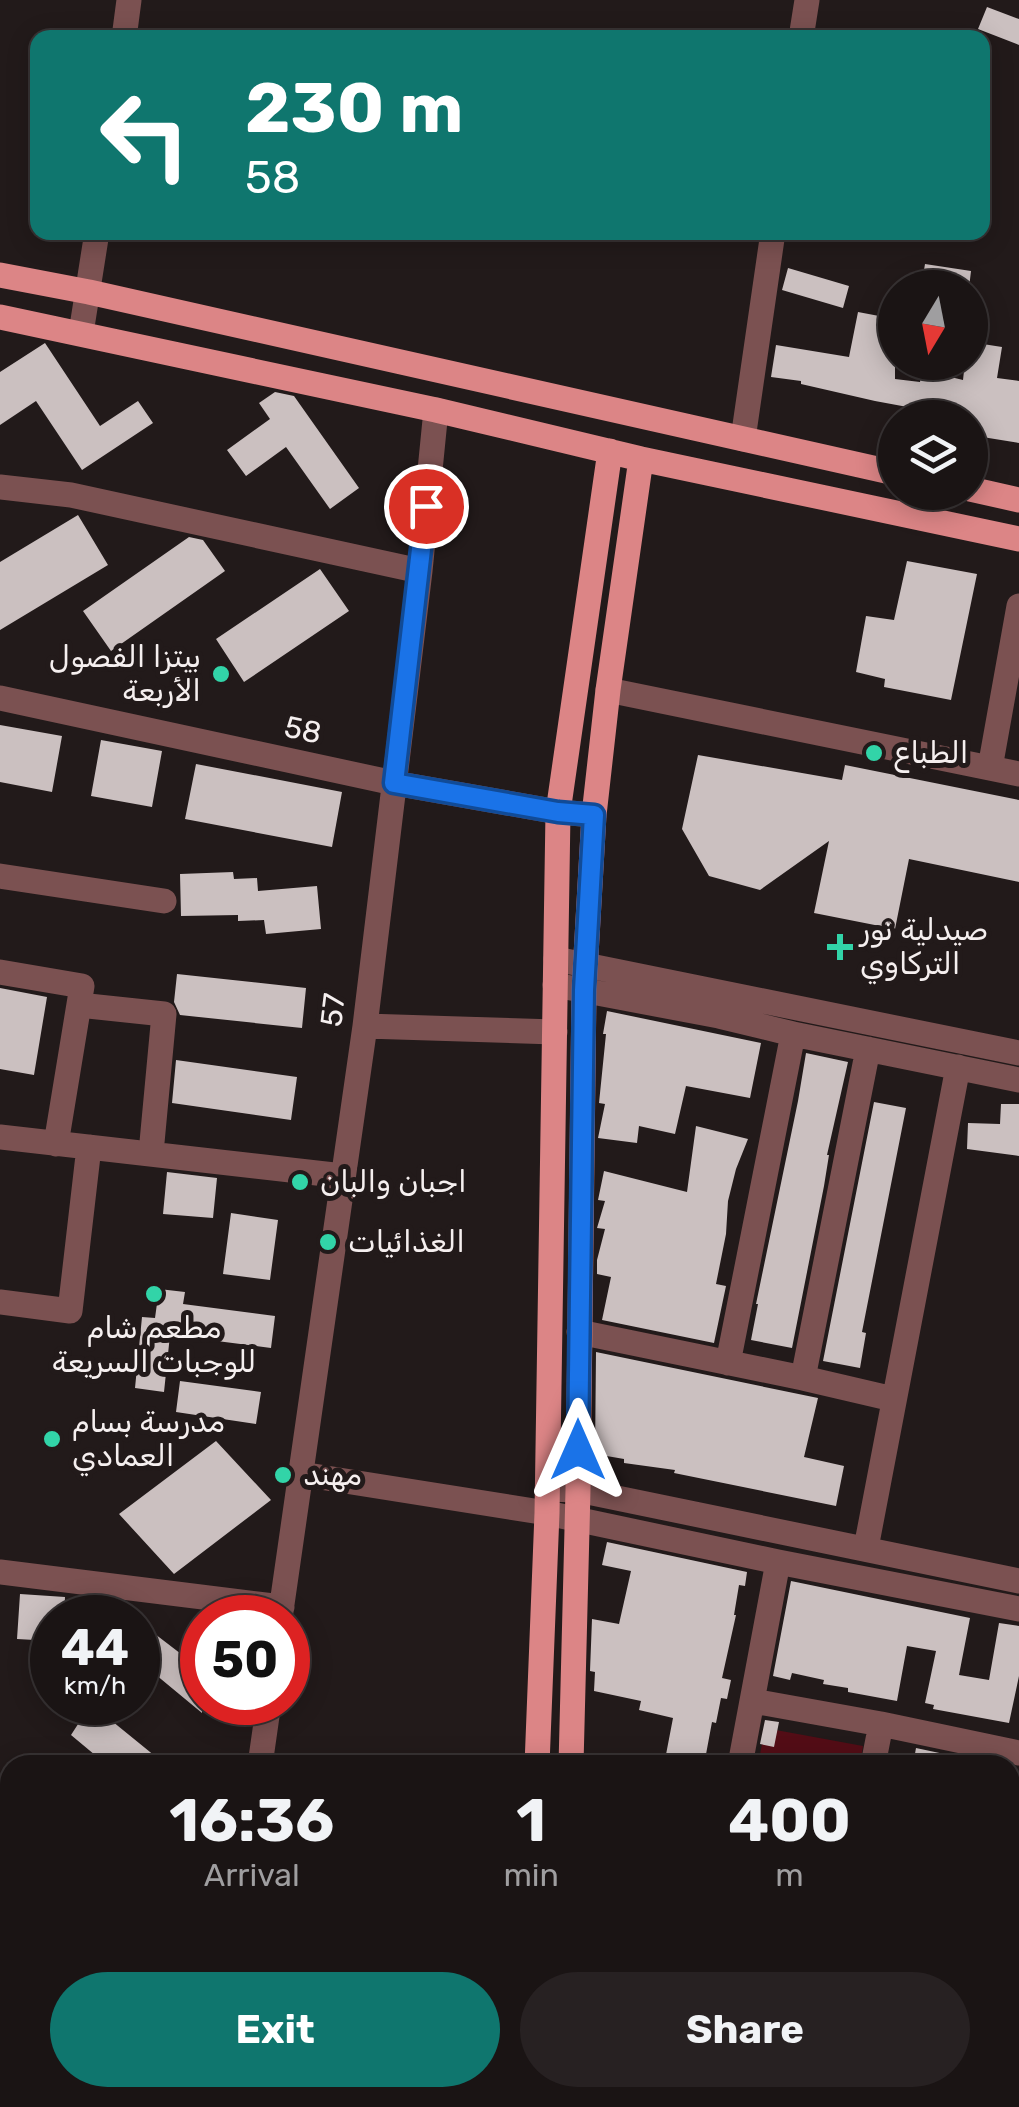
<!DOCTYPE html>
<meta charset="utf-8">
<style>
body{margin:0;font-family:Rubik,"Noto Naskh Arabic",sans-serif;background:#272122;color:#f1f3f6;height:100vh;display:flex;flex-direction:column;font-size:38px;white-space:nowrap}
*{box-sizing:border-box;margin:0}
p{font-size:32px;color:#9f9ea0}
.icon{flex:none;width:55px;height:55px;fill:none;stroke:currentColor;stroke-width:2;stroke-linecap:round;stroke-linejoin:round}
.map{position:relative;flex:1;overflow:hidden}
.details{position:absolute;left:0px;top:1755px;width:1020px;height:352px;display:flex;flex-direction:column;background:#1a1414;border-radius:30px 30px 0 0;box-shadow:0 5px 25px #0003,0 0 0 2px #383334}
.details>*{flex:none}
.guide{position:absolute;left:30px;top:30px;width:960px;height:210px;border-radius:20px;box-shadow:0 5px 25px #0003,0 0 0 2px #383334;background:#0f766e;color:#fff;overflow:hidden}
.needle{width:65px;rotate:190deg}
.buttons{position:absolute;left:878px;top:270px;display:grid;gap:20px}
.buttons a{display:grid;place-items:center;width:110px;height:110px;border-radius:50%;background:#1a1414;box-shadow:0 5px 25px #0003,0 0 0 2px #383334;font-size:50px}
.speed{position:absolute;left:30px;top:1595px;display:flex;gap:20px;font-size:50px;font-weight:700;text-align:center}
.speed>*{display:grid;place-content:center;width:130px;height:130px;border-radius:50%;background:#1a1414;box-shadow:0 5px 25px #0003,0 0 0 2px #383334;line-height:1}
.speed small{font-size:25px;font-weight:400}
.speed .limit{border:15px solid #d22;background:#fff;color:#111}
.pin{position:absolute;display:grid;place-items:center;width:85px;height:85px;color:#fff;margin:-42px;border:5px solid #fff;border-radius:50%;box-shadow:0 2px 10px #0007}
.me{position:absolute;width:110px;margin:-55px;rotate:0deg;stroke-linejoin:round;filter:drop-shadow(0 0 8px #0008)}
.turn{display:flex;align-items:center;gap:35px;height:210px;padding:0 50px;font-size:45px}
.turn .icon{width:130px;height:130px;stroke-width:2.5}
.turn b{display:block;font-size:70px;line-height:85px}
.eta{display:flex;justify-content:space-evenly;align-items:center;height:170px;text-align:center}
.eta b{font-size:60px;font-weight:700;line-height:70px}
.primary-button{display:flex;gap:20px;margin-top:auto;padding:20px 50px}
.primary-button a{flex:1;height:115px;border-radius:60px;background:#0f766e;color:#fff;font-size:40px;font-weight:700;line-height:115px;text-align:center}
.primary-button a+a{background:#272122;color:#f1f3f6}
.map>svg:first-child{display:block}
.green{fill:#530d16}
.building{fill:#cbc0c0}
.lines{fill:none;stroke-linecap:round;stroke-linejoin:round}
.minor{stroke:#7b5151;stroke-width:25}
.major{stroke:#dc8586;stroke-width:25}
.route-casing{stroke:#114b97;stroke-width:25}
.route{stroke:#1a73e8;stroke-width:18}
.poi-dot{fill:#32d4a8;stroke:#221a1a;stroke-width:4}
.labels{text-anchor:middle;stroke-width:10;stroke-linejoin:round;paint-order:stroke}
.poi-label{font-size:30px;fill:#f5efef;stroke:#221a1a;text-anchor:start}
.street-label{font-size:30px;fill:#f5efef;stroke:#221a1a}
</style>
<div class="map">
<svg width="1019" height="2107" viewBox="0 0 1019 2107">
<rect width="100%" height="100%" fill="#221a1a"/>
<!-- green -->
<path class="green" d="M 765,1728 L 863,1746 L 860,1765 L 758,1765 Z"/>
<!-- building -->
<path class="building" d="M 987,7 L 1019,19 L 1019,45 L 978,29 Z
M 925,264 L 971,271 L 969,288 L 921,288 Z
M 788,268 L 849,286 L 843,308 L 782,290 Z
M 858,312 L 895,319 L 895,379 L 920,382 L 922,370 L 963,380 L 965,362 L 970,362 L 970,342 L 1002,347 L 997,378 L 1019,381 L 1019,443 L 970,435 L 970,418 L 956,418 L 956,416 L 875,401 L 801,384 L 801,381 L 771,377 L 776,345 L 849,357 Z
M 45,343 L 100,426 L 138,401 L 153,423 L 82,470 L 36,401 L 0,425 L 0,372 Z
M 275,392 L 294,396 L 359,488 L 330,509 L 286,447 L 246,476 L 227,450 L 270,419 L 259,403 Z
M 78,515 L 108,565 L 0,630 L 0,562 Z
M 189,537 L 203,540 L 225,571 L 111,651 L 83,611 Z
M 907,561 L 977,574 L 951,700 L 884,687 L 885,679 L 856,672 L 866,616 L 894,620 Z
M 320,569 L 349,611 L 244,682 L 216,639 Z
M 0,725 L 62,736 L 52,792 L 0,782 Z
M 101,740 L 162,751 L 152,807 L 91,796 Z
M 698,755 L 842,780 L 845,765 L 1019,800 L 1019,882 L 909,859 L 895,929 L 814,913 L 829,841 L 760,890 L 709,876 L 682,829 Z
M 196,764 L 342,792 L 332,847 L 185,819 Z
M 233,872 L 234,879 L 257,878 L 258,891 L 317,886 L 321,929 L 266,934 L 264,920 L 238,921 L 238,915 L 181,916 L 180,874 Z
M 177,974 L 306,988 L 302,1028 L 180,1015 L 174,1002 Z
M 0,988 L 47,997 L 34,1075 L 0,1069 Z
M 607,1011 L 761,1043 L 750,1098 L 686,1086 L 675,1134 L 639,1126 L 637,1143 L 598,1138 L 605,1104 L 599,1103 L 606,1034 L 603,1034 Z
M 806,1053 L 848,1062 L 827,1155 L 829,1155 L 824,1186 L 792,1348 L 751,1340 L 758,1304 L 756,1304 L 798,1101 Z
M 176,1060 L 297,1077 L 291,1120 L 172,1103 Z
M 874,1102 L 906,1108 L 862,1332 L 866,1333 L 860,1368 L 823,1361 Z
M 1001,1104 L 1019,1104 L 1019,1156 L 967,1149 L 968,1123 L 1000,1124 Z
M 696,1126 L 748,1139 L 736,1169 L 728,1201 L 726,1234 L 716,1284 L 726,1286 L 714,1343 L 602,1320 L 611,1277 L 597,1274 L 597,1260 L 605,1229 L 597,1228 L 605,1201 L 598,1200 L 604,1171 L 687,1192 Z
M 167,1172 L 217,1178 L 213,1218 L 163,1214 Z
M 231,1213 L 278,1220 L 270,1280 L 223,1274 Z
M 159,1289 L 185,1292 L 183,1304 L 275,1316 L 271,1348 L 170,1335 L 164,1392 L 135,1388 L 142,1317 L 155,1318 Z
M 596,1352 L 818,1398 L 804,1457 L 844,1466 L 836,1506 L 674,1473 L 675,1470 L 624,1463 L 624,1459 L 595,1454 Z
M 180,1381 L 261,1392 L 256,1424 L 176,1412 Z
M 216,1441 L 271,1500 L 174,1574 L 119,1514 Z
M 607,1542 L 747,1572 L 745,1586 L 739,1585 L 734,1615 L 736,1615 L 722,1678 L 731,1680 L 727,1699 L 721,1698 L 716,1723 L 712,1722 L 704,1765 L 664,1765 L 673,1718 L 639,1710 L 641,1701 L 594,1691 L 595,1672 L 590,1671 L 592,1619 L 619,1624 L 631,1571 L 602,1565 Z
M 791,1581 L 970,1618 L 959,1675 L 989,1680 L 999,1623 L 1019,1626 L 1019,1676 L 1009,1723 L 933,1709 L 934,1705 L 925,1703 L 936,1651 L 907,1646 L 897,1701 L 848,1692 L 848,1688 L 823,1684 L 824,1680 L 792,1673 L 790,1680 L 773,1676 Z
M 20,1594 L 65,1597 L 64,1618 L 52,1618 L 52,1641 L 17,1639 Z
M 104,1601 L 112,1602 L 133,1618 L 84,1618 Z
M 138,1621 L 202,1670 L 202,1713 L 138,1660 Z
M 91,1704 L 166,1765 L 107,1765 L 71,1735 Z
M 765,1720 L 779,1722 L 774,1747 L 760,1744 Z
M 916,1748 L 982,1762 L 982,1765 L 913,1765 Z"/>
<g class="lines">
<!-- minor -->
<path class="minor" d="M 124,38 L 129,0
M 801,38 L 807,0
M 81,333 L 97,232
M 743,439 L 773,232
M 0,487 L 71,495 L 420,571
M 608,690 L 1019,774
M 0,698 L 394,783 L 558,812 L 594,815
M 990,768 L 1019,606
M 0,876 L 164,901
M 556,959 L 1019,1053
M 0,972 L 82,986 L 56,1144
M 555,985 L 719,1016 L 793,1034 L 1019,1080
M 79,1005 L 164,1014 L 151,1153
M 365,1026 L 555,1032
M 0,1137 L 343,1176
M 0,1302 L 70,1311 L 89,1147
M 579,1332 L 803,1378 L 893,1399
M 728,1363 L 793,1034
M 803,1378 L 868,1049
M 301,1474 L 547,1513 L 778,1562 L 1019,1609
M 547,1489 L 578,1490 L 1019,1581
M 866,1548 L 958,1067
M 0,1572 L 282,1607
M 280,1618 L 365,1026 L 420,571 L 436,410
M 753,1701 L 881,1724 L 1019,1753
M 260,1765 L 269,1702
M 740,1765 L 778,1562
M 873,1765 L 881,1724
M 0,1855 L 10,1856
M 1010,1872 L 1019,1825
M 1010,1923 L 1019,1925
M 461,2098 L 461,2107
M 631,2098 L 657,2107
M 206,2107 L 208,2098
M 715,2107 L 716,2098
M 784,2107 L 785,2098"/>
<!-- major -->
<path class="major" d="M 0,275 L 89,292 L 895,473
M 0,317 L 436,410 L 641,459 L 1019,539
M 970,489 L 1019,500
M 537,1765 L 547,1513 L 558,812 L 610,451
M 571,1765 L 578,1490 L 584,990 L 594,815 L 608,690 L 641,459
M 1010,2071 L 1019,2073
M 953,2098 L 996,2107"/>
</g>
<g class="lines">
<!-- route casing -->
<g class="route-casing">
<path id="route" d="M 426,506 L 394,783 L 558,812 L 594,815 L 584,990 L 578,1450"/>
</g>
<!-- route -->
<use href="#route" class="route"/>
</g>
<!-- markers -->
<g class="poi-dot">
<circle cx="221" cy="674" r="10"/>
<circle cx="874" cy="753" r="10"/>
<path d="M835 932h10v10h10v10h-10v10h-10v-10h-10v-10h10z"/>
<circle cx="300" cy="1182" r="10"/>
<circle cx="328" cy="1242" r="10"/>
<circle cx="154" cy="1294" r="10"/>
<circle cx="52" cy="1439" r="10"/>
<circle cx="283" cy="1475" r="10"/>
</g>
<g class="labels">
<!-- poi labels -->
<g class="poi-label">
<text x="201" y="667" text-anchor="end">بيتزا الفصول<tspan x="201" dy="34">الأربعة</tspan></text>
<text x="894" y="763">الطباع</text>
<text x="860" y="940">صيدلية نور<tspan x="860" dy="34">التركاوي</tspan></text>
<text x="320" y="1192">اجبان والبان</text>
<text x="348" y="1252">الغذائيات</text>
<text x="154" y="1338" text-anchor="middle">مطعم شام<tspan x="154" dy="34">للوجبات السريعة</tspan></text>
<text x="72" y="1432">مدرسة بسام<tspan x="72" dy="34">العمادي</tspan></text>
<text x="303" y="1485">مهند</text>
</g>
<!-- street labels -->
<g class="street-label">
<text transform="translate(303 730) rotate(12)" y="10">58</text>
<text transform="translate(333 1010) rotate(-83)" y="10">57</text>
</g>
</g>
</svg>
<div class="buttons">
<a><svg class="needle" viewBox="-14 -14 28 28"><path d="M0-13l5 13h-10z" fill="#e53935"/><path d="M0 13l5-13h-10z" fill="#9f9ea0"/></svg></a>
<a><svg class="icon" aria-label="layers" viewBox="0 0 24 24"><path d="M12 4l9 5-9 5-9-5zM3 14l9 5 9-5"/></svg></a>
</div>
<div class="speed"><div>44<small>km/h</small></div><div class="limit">50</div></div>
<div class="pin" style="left:426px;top:506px;background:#d93025"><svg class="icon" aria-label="arrive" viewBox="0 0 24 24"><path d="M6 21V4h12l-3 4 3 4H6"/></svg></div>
<svg class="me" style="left:578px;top:1450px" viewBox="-20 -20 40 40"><path d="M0-17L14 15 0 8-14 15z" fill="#1a73e8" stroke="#fff" stroke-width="4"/></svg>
<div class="guide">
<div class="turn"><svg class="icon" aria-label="left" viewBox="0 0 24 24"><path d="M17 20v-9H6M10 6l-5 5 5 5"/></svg><div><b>230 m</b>58</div></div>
</div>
<section class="details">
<div class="eta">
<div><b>16:36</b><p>Arrival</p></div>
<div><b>1</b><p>min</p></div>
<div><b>400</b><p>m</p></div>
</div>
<div class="primary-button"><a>Exit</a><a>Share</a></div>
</section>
</div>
